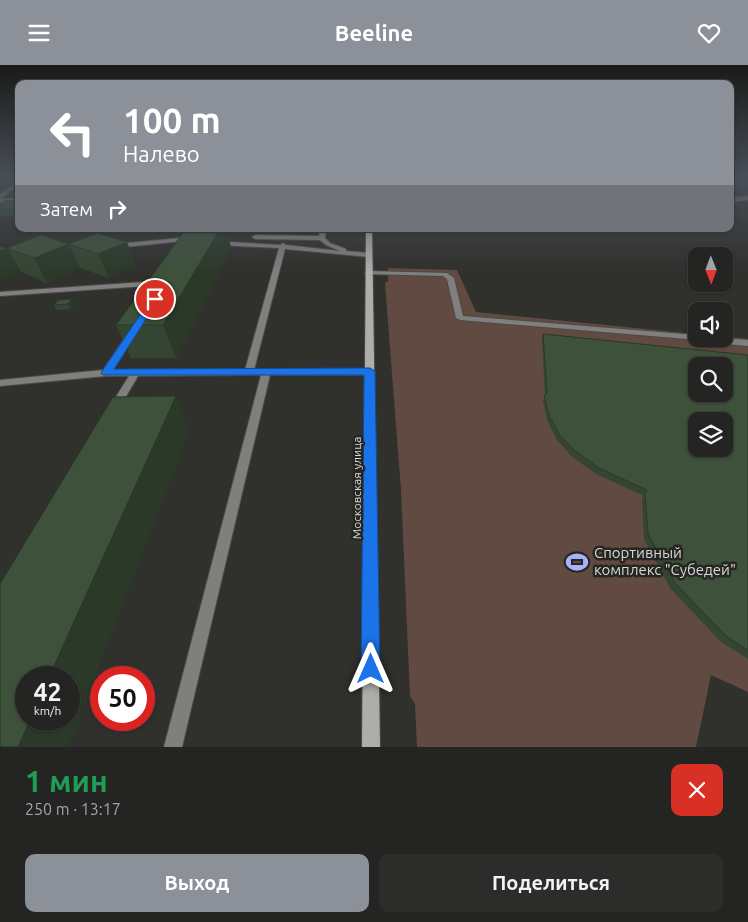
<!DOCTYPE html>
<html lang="ru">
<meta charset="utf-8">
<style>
body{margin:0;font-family:Ubuntu,sans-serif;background:#2c2c2a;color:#f1f3f6;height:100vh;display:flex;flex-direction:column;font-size:19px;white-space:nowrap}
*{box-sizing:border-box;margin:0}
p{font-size:16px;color:#a3a4a5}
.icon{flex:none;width:28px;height:28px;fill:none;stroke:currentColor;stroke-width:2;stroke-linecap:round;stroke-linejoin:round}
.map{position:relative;height:682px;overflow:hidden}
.drawer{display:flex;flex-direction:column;background:#242422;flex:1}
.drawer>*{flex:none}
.guide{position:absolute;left:15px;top:15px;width:719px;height:152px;border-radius:10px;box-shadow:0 1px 4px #0004,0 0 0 1px #414140;background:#8c9099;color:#fff;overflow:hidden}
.needle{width:32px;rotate:179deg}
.controls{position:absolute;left:688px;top:182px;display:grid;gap:10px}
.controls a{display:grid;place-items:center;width:45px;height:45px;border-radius:10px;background:#242422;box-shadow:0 1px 4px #0004,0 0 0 1px #414140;font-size:25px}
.speed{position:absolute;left:15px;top:601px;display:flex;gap:10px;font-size:25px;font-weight:700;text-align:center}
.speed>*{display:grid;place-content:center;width:65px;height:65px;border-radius:50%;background:#242422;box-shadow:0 1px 4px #0004,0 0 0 1px #414140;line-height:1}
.speed small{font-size:12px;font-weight:400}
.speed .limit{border:8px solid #d22;background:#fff;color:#111}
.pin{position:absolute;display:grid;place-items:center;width:42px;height:42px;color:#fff;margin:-21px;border:2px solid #fff;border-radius:50%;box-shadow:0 1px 5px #0007}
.me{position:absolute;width:55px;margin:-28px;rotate:0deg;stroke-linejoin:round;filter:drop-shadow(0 0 4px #0008)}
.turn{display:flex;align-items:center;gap:18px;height:105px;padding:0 25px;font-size:22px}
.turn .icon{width:65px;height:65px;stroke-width:2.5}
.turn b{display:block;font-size:35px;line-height:42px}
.then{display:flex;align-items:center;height:48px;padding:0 25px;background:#0003;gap:10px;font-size:19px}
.round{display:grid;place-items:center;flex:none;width:52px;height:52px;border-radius:10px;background:#2c2c2a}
.headline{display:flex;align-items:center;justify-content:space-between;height:85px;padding:0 25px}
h1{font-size:30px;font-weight:700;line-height:38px;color:#1e9e55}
.action{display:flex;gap:10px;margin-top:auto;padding:10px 25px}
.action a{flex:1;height:58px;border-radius:10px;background:#8c9099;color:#fff;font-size:20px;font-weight:700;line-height:58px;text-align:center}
.action a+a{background:#2c2c2a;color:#f1f3f6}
header{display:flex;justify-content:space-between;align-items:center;height:65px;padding:0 25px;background:#8c9099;color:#fff;font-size:22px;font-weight:700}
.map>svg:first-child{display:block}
.green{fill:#614a41;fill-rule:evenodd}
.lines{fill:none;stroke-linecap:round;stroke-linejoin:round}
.service-casing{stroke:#4b4b48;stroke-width:2}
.minor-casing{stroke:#4b4b48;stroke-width:2}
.secondary-casing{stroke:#4b4b48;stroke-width:2}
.service{fill:#807f7e;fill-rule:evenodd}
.minor{fill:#807f7e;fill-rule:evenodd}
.secondary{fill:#aeadab;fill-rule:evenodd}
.wall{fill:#344633}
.shaded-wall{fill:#2b3929}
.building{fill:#3d513b;stroke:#2b3929;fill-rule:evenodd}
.route{fill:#1a73e8;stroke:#114b97}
.labels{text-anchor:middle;stroke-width:5;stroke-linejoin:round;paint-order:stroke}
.street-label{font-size:12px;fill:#d6d7d5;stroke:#262623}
.near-poi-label{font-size:15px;fill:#d6d7d5;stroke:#262623;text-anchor:start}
</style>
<header><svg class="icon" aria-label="menu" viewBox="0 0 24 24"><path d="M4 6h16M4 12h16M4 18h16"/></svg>Beeline<svg class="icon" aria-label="heart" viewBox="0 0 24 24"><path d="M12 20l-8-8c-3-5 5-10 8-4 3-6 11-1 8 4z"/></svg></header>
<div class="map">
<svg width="748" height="682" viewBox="0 0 748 682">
<rect width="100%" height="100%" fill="#30302d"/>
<!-- green -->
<path class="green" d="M 388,203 L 457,205 L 476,247 L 696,269 L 696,274 L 724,274 L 724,271 L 748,274 L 748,627 L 711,610 L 696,682 L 417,682 L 415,639 L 410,631 L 401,425 L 385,218 L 388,216 ZM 696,301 L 724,301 L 724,329 L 696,329 ZM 696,356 L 724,356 L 724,384 L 696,384 Z"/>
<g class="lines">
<!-- service casing -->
<g class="service-casing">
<path id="service" d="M 19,116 L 19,120 L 0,134 L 0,129 Z
M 748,131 L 748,135 L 730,137 L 730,133 Z
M 320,164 L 326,164 L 325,173 L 330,178 L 346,184 L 346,186 L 369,188 L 372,190 L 369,192 L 285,184 L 254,305 L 370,304 L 375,307 L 370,310 L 270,310 L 182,682 L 164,682 L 261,310 L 138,311 L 118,345 L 114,346 L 109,343 L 129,311 L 106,311 L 0,321 L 0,315 L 103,305 L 129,267 L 132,267 L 136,269 L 113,305 L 245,305 L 279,183 L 216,180 L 213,178 L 216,176 L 280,180 L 283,178 L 286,180 L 340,186 L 326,180 L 320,175 L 255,174 L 252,172 L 255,170 L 319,171 Z
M 191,172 L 194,174 L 193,175 L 116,183 L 113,181 L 116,179 Z
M 368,206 L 447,208 L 454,213 L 463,251 L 696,270 L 696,274 L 724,273 L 748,275 L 748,281 L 703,277 L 699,275 L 460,255 L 456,253 L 447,214 L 443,211 L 366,209 L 365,208 Z
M 158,216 L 162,218 L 161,220 L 0,231 L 0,227 Z"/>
</g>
<!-- minor casing -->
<g class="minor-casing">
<path id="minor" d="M 19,133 L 19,137 L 0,138 L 0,134 Z"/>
</g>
<!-- secondary casing -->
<g class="secondary-casing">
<path id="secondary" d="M 366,164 L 372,164 L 380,682 L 362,682 Z"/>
</g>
<!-- service -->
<use href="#service" class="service"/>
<!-- minor -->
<use href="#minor" class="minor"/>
<!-- secondary -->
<use href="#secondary" class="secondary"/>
</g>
<!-- wall -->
<path class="wall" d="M 19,135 L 19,157 L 15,158 L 13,153 L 15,151 L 0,152 L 0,140 Z
M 186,164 L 227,164 L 231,183 L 176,293 L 131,293 L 116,260 Z
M 41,170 L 136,200 L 109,213 L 80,203 L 47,218 L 21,207 L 7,183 Z
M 72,234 L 75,239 L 71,244 L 56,245 L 54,240 Z
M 543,269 L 748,290 L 748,594 L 721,577 L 670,523 L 644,474 L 642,434 L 644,431 L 596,409 L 571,391 L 557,375 L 547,355 L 543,336 L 545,330 L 542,274 Z"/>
<!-- shaded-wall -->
<path class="shaded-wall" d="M 2,112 L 4,116 L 0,119 L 0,114 Z
M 220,164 L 227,164 L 231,183 L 176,293 L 163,260 Z
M 127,177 L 136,200 L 109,213 L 98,189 Z
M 69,179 L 80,203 L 47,218 L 34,193 Z
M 7,183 L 21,207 L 0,215 L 0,186 Z
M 72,234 L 75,239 L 71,244 L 68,239 Z
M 176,331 L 190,366 L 68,682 L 18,682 L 30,655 L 69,655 L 69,612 L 49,612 Z"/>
<!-- building -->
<path class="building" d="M 19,135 L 19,143 L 0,144 L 0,140 L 5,136 Z
M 19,149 L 19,153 L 13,153 L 18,149 Z
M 186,164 L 220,164 L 163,260 L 116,260 Z
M 97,168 L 127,177 L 98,189 L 69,179 Z
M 41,170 L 69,179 L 34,193 L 7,183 L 0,186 L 0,181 L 7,183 Z
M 72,234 L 68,239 L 54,240 L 58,235 Z
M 543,269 L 748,290 L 748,585 L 727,572 L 675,518 L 648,469 L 645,429 L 647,425 L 599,403 L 574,385 L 559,369 L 549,350 L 544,331 L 547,328 ZM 696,301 L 724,301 L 724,329 L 696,329 ZM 696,356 L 724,356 L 724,384 L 696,384 Z
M 176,331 L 49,612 L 26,612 L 26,655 L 30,655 L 18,682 L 0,682 L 0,519 L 113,332 Z"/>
<!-- sky -->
<linearGradient id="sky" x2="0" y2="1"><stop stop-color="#1a1a19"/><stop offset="0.54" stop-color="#484e57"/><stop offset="1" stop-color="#484e57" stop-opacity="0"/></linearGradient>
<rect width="748" height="207" fill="url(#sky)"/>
<!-- route -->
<path class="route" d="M 155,231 L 159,234 L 114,304 L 370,303 L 375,306 L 380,604 L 377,611 L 371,614 L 364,611 L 361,604 L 364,310 L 103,310 L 101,308 L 103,305 L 152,232 Z"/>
<!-- icons -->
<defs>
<g id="stadium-bare" transform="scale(1.725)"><path d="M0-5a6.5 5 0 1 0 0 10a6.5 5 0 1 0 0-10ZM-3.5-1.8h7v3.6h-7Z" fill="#a6b1fc" stroke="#262623" stroke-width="2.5" paint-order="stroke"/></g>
</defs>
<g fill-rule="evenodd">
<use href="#stadium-bare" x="577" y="497"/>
</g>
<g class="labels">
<!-- street labels -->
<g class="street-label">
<text transform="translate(357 423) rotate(-90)" y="4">Московская улица</text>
</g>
<!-- near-poi labels -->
<g class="near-poi-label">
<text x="594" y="493">Спортивный<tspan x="594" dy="17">комплекс "Субедей"</tspan></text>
</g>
</g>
</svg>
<div class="controls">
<a><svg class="needle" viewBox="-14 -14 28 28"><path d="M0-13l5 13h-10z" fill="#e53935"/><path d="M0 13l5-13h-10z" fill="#a3a4a5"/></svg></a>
<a><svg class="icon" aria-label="sound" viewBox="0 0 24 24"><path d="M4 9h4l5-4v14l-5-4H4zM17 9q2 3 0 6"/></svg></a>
<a><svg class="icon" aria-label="search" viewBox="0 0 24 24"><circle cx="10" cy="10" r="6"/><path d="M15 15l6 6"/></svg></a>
<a><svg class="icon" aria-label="layers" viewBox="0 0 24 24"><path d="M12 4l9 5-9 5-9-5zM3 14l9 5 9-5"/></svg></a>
</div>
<div class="speed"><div>42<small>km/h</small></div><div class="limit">50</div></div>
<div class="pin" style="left:155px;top:234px;background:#d93025"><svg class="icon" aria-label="arrive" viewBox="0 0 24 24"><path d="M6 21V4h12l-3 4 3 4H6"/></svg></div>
<svg class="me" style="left:371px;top:604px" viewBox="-20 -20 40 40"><path d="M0-17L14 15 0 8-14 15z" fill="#1a73e8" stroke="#fff" stroke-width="4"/></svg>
<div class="guide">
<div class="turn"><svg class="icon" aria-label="left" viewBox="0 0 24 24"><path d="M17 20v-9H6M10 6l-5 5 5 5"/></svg><div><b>100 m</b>Налево</div></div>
<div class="then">Затем<svg class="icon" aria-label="right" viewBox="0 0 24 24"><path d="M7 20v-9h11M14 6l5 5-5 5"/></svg></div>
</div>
</div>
<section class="drawer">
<div class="headline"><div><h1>1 мин</h1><p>250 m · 13:17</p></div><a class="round" style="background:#d93025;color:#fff"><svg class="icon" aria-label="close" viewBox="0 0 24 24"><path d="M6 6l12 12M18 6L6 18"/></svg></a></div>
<div class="action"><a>Выход</a><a>Поделиться</a></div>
</section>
